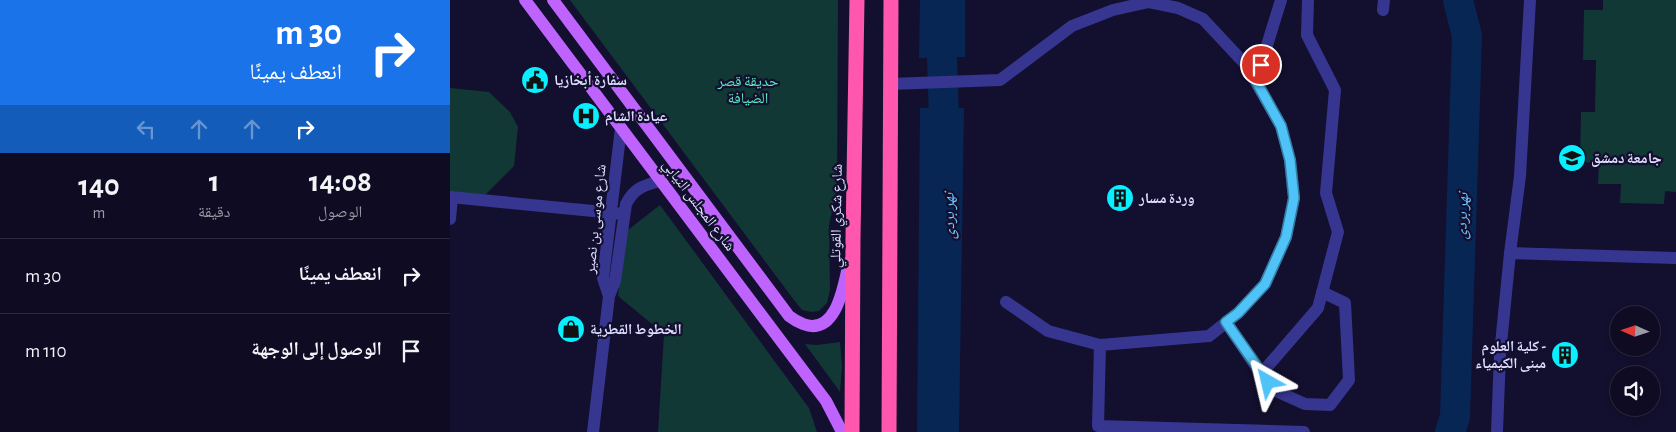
<!DOCTYPE html>
<html lang="ar">
<meta charset="utf-8">
<style>
body{margin:0;font-family:"Alegreya Sans","Noto Naskh Arabic",sans-serif;background:#17142a;color:#f1f3f6;direction:rtl;height:100vh;display:flex;flex-direction:column;font-size:19px;white-space:nowrap}
*{box-sizing:border-box;margin:0}
p{font-size:16px;color:#9b9ba5}
.icon{flex:none;width:28px;height:28px;fill:none;stroke:currentColor;stroke-width:2;stroke-linecap:round;stroke-linejoin:round}
.map{position:relative;flex:1;overflow:hidden;direction:ltr}
.sheet{display:flex;flex-direction:column;background:#0e0b22;width:450px}
.sheet>*{flex:none}
.top-card{background:#1a73e8;color:#fff;overflow:hidden}
.needle{width:32px;rotate:273deg}
.controls{position:absolute;left:1160px;top:306px;display:grid;gap:10px}
.controls a{display:grid;place-items:center;width:50px;height:50px;border-radius:50%;background:#0e0b22;box-shadow:0 2px 8px #0003,0 0 0 1px #2e2b40;font-size:25px}
.pin{position:absolute;display:grid;place-items:center;width:42px;height:42px;color:#fff;margin:-21px;border:2px solid #fff;border-radius:50%;box-shadow:0 1px 5px #0007}
.me{position:absolute;width:55px;margin:-28px;rotate:323deg;stroke-linejoin:round;filter:drop-shadow(0 0 4px #0008)}
.turn{display:flex;align-items:center;gap:18px;height:105px;padding:0 25px;font-size:22px}
.turn .icon{width:65px;height:65px;stroke-width:2.5}
.turn b{display:block;font-size:35px;line-height:42px}
.lanes{display:flex;align-items:center;height:48px;padding:0 25px;background:#0003;justify-content:center;gap:25px;direction:ltr}
.lanes .off{opacity:.35}
.eta{display:flex;justify-content:space-evenly;align-items:center;height:85px;text-align:center}
.eta b{font-size:30px;font-weight:700;line-height:35px}
ul{padding:0;list-style:none}
li{display:flex;align-items:center;gap:15px;height:75px;padding:0 25px;border-top:1px solid #2e2b40}
li div{flex:1}
li b{display:block;font-size:19px}
li em{font-style:normal}
main{display:flex;flex:1;min-height:0}
.map>svg:first-child{display:block}
.green{fill:#113835}
.water{fill:#082654}
.lines{fill:none;stroke-linecap:round;stroke-linejoin:round}
.river{stroke:#082654;stroke-width:30}
.minor{stroke:#363691;stroke-width:12}
.major{stroke:#bf63ff;stroke-width:12}
.highway{stroke:#ff57ad;stroke-width:15}
.route-casing{stroke:#337fa1;stroke-width:12}
.route{stroke:#4fc3f7;stroke-width:9}
.labels{text-anchor:middle;stroke-width:4.5;stroke-linejoin:round;paint-order:stroke}
.poi-label{font-size:15px;font-weight:bold;fill:#dedcff;stroke:#130f2e;text-anchor:start}
.park-label{font-size:15px;fill:#5bebc2;stroke:#130f2e}
.street-label{font-size:15px;fill:#dedcff;stroke:#130f2e}
.water-label{font-size:16px;font-style:italic;fill:#6abfff;stroke:#130f2e}
</style>
<main>
<div class="map">
<svg width="1226" height="432" viewBox="0 0 1226 432">
<rect width="100%" height="100%" fill="#130f2e"/>
<!-- green -->
<path class="green" d="M 120,0 L 388,0 L 387,189 L 379,225 L 380,290 L 377,303 L 369,311 L 361,312 L 352,310 L 344,300 Z
M 1153,0 L 1226,0 L 1226,192 L 1215,191 L 1214,204 L 1170,203 L 1171,184 L 1148,184 L 1149,163 L 1130,162 L 1131,112 L 1145,112 L 1146,60 L 1133,60 L 1134,10 L 1153,10 Z
M 0,88 L 39,92 L 60,112 L 68,127 L 64,166 L 35,195 L 0,192 Z
M 210,205 L 359,408 L 367,432 L 208,432 L 214,334 L 168,296 L 174,233 Z
M 390,342 L 392,366 L 390,392 L 355,344 L 367,345 Z"/>
<!-- water -->
<path class="water" d="M 470,0 L 515,0 L 515,57 L 469,58 Z
M 493,107 L 514,108 L 509,432 L 467,432 L 470,108 Z"/>
<g class="lines">
<!-- river -->
<path class="river" d="M 490,0 L 495,147
M 1000,432 L 1005,417 L 1017,36 L 1008,0"/>
<!-- minor -->
<path class="minor" d="M 933,10 L 934,0
M 806,81 L 831,0
M 440,84 L 550,80 L 622,26 L 663,10 L 699,2 L 728,8 L 753,19 L 796,65 L 831,126 L 840,160 L 844,198 L 836,237 L 815,284 L 788,313 L 759,336 L 650,345 L 598,331 L 556,302
M 0,197 L 174,214
M 0,219 L 2,197
M 1060,253 L 1226,258
M 159,296 L 165,281 L 176,204 C 184,188 194,185 211,181
M 776,322 L 811,374 L 868,308 L 888,232 L 876,193 L 885,90 L 857,35 L 858,0
M 650,345 L 648,426 L 854,432
M 811,374 L 826,391 L 855,404 L 880,405 L 899,380 L 895,303 L 872,292
M 143,432 L 159,296 L 153,278 L 171,128
M 1047,432 L 1050,354 L 1060,253 L 1070,176 L 1080,0"/>
<!-- major -->
<path class="major" d="M 75,0 L 364,385 L 376,401 L 392,432
M 103,0 L 339,316 C 343,319 348,322 353,324 C 387,337 394,284 399,262"/>
<!-- highway -->
<path class="highway" d="M 402,432 L 403,238 L 407,0
M 439,432 L 441,0"/>
</g>
<g class="lines">
<!-- route casing -->
<g class="route-casing">
<path id="route" d="M 811,65 L 806,81 L 831,126 L 840,160 L 844,198 L 836,237 L 815,284 L 788,313 L 776,322 L 818,382"/>
</g>
<!-- route -->
<use href="#route" class="route"/>
</g>
<!-- icons -->
<defs>
<g id="civic-disc" transform="scale(1.4375)"><circle r="9.5" fill="#08efff" stroke="#130f2e"/><path d="M-.6-6.5H3V-4.5H.6V-3L4-1V1h2V6H-6V1h2V-1L-.6-3ZM-1.2 2.5V6h2.4V2.5Z" fill="#111"/></g>
<g id="hospital-disc" transform="scale(1.4375)"><circle r="9.5" fill="#08efff" stroke="#130f2e"/><path d="M-5-5h3v3.5h4V-5h3V5h-3V1.5h-4V5h-3Z" fill="#111"/></g>
<g id="university-disc" transform="scale(1.4375)"><circle r="9.5" fill="#08efff" stroke="#130f2e"/><path d="M0-5L7-2L0 1L-7-2ZM-4 1L0 2.5L4 1V4Q0 6-4 4Z" fill="#111"/></g>
<g id="building-disc" transform="scale(1.4375)"><circle r="9.5" fill="#08efff" stroke="#130f2e"/><path d="M-4-6H4V6H1V3H-1V6H-4ZM-2.5-4.3h1.7v1.8h-1.7ZM.8-4.3h1.7v1.8H.8ZM-2.5-1h1.7V.8h-1.7ZM.8-1h1.7V.8H.8Z" fill="#111"/></g>
<g id="shop-disc" transform="scale(1.4375)"><circle r="9.5" fill="#08efff" stroke="#130f2e"/><path d="M-5-2.5h2.3a2.7 3.5 0 0 1 5.4 0H5L5.5 6h-11ZM-1.5-2.5h3a1.5 2.3 0 0 0-3 0Z" fill="#111"/></g>
</defs>
<g fill-rule="evenodd">
<use href="#civic-disc" x="85" y="80"/>
<use href="#hospital-disc" x="136" y="116"/>
<use href="#university-disc" x="1122" y="158"/>
<use href="#building-disc" x="670" y="198"/>
<use href="#shop-disc" x="121" y="329"/>
<use href="#building-disc" x="1115" y="355"/>
</g>
<g class="labels">
<!-- poi labels -->
<g class="poi-label">
<text x="104" y="85">سفارة أبخازيا</text>
<text x="155" y="121">عيادة الشام</text>
<text x="1141" y="163">جامعة دمشق</text>
<text x="689" y="203">وردة مسار</text>
<text x="140" y="334">الخطوط القطرية</text>
<text x="1096" y="351" text-anchor="end">كلية العلوم -<tspan x="1096" dy="17">مبنى الكيمياء</tspan></text>
</g>
<!-- park labels -->
<g class="park-label">
<text x="298" y="86">حديقة قصر<tspan x="298" dy="17">الضيافة</tspan></text>
</g>
<!-- street labels -->
<g class="street-label">
<text transform="translate(249 205) rotate(53)" y="5">شارع المجلس النيابي</text>
<text transform="translate(386 216) rotate(-89)" y="5">شارع شكري القوتلي</text>
<text transform="translate(145 219) rotate(-84)" y="5">شارع موسى بن نصير</text>
</g>
<!-- water labels -->
<g class="water-label">
<text transform="translate(498 216) rotate(-91)" y="6">نهر بردى</text>
<text transform="translate(1011 216) rotate(-88)" y="6">نهر بردى</text>
</g>
</g>
</svg>
<div class="controls">
<a><svg class="needle" viewBox="-14 -14 28 28"><path d="M0-13l5 13h-10z" fill="#e53935"/><path d="M0 13l5-13h-10z" fill="#9b9ba5"/></svg></a>
<a><svg class="icon" aria-label="sound" viewBox="0 0 24 24"><path d="M4 9h4l5-4v14l-5-4H4zM17 9q2 3 0 6"/></svg></a>
</div>
<div class="pin" style="left:811px;top:65px;background:#d93025"><svg class="icon" aria-label="arrive" viewBox="0 0 24 24"><path d="M6 21V4h12l-3 4 3 4H6"/></svg></div>
<svg class="me" style="left:818px;top:382px" viewBox="-20 -20 40 40"><path d="M0-17L14 15 0 8-14 15z" fill="#4fc3f7" stroke="#fff" stroke-width="4"/></svg>
</div>
<section class="sheet">
<div class="top-card">
<div class="turn"><svg class="icon" aria-label="right" viewBox="0 0 24 24"><path d="M7 20v-9h11M14 6l5 5-5 5"/></svg><div><b>30 m</b>انعطف يمينًا</div></div>
<div class="lanes"><svg class="icon off" aria-label="left" viewBox="0 0 24 24"><path d="M17 20v-9H6M10 6l-5 5 5 5"/></svg><svg class="icon off" aria-label="ahead" viewBox="0 0 24 24"><path d="M12 20V5M6 11l6-6 6 6"/></svg><svg class="icon off" aria-label="ahead" viewBox="0 0 24 24"><path d="M12 20V5M6 11l6-6 6 6"/></svg><svg class="icon" aria-label="right" viewBox="0 0 24 24"><path d="M7 20v-9h11M14 6l5 5-5 5"/></svg></div>
</div>
<div class="eta">
<div><b>14:08</b><p>الوصول</p></div>
<div><b>1</b><p>دقيقة</p></div>
<div><b>140</b><p>m</p></div>
</div>
<ul>
<li><svg class="icon" aria-label="right" viewBox="0 0 24 24"><path d="M7 20v-9h11M14 6l5 5-5 5"/></svg><div><b>انعطف يمينًا</b></div><em>30 m</em></li>
<li><svg class="icon" aria-label="arrive" viewBox="0 0 24 24"><path d="M6 21V4h12l-3 4 3 4H6"/></svg><div><b>الوصول إلى الوجهة</b></div><em>110 m</em></li>
</ul>
</section>
</main>
